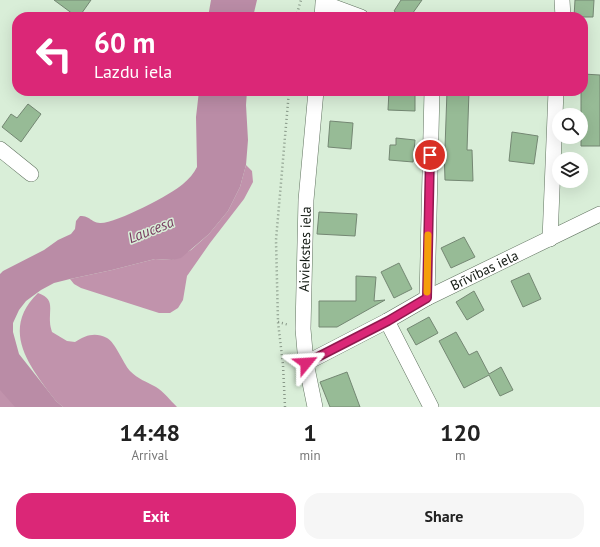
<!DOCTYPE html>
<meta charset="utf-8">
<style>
body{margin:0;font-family:"PT Sans",sans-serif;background:#f6f6f6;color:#222;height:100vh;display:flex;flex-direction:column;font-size:15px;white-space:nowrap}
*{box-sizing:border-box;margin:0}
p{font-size:13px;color:#767676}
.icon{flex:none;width:22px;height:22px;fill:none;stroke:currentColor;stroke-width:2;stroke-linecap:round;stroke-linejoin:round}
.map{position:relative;height:407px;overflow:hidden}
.side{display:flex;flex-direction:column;background:#fff;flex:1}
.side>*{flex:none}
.top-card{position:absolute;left:12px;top:12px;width:576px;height:84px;border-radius:16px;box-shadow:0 4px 16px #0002;background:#db2777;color:#fff;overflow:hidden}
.fabs{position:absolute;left:552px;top:108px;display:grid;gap:8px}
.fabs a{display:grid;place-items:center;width:36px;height:36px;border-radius:50%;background:#fff;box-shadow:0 4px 16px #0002;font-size:20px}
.pin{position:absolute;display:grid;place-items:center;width:34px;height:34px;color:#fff;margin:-17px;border:2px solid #fff;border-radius:50%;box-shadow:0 1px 4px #0007}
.me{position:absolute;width:44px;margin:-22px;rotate:63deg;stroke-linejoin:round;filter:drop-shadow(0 0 3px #0008)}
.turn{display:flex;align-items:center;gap:14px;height:84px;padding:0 16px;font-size:18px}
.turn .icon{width:52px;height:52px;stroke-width:2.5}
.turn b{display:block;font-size:28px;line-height:34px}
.eta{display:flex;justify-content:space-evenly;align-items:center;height:68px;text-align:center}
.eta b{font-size:24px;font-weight:700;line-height:28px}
.action{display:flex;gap:8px;margin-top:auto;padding:8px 16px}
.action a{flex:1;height:46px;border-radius:16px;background:#db2777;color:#fff;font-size:16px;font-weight:700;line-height:46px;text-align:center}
.action a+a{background:#f6f6f6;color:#222}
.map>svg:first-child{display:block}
.forest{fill:#c193ac}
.water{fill:#ba8ca6}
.building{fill:#97bb96;stroke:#748773}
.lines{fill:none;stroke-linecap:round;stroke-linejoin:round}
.street-casing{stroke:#617360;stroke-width:16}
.path{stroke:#879787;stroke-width:2.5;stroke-dasharray:1 3;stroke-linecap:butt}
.street{stroke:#fff;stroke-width:15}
.route-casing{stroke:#8e194d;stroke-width:10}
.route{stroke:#db2777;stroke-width:7}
.slow{stroke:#f59e0b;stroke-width:7}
.labels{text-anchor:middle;stroke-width:3;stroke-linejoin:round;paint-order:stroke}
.street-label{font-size:14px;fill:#131a13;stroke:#d9eed8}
.water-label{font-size:15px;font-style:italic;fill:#773b5f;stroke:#d9eed8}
</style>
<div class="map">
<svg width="600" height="407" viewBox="0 0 600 407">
<rect width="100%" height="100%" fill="#d9eed8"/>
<!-- forest -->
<path class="forest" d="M 246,165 L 252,171 L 253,182 L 244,199 L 210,243 L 187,276 L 183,300 L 178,308 L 170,313 L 159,313 L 81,288 L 74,284 L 70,279 L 112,270 L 155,259 L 172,260 L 191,250 L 209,234 L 228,211 L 240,187 Z
M 38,293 C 55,299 49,308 50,322 C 50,325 51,329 52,332 L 67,341 L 75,342 C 86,335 95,332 107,338 C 115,342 123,363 130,371 C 138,379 147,382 156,387 C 164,392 170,400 177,407 L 63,407 L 56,401 C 29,366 0,330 38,293 Z
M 0,386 L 16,407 L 0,407 Z"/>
<!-- water -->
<path class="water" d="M 211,0 L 257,0 L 253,17 L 208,17 Z
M 199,91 L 247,91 L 246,105 L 248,140 L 246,165 L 240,187 L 228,211 L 209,234 L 181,258 L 172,260 L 155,259 L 112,270 L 70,279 L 54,283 L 41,290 L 26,301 L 19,310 L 13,323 L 13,332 L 19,354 L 56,401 L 63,407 L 15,407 L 0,390 L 0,274 L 3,271 L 44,250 L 58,240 L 71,234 L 75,229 L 76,221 L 80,216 C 91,216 90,222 100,223 C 115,224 172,194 183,184 C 189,179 194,173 197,167 L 196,117 Z"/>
<!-- building -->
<path class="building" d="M 54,0 L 91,0 L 79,17 L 77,17 Z
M 401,0 L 422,0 L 410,17 L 402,17 L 394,11 Z
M 575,0 L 594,0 L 593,17 L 574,17 Z
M 583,74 L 600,75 L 600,146 L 581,146 L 581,91 L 583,91 Z
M 389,91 L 415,91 L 415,111 L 388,110 Z
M 447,91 L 469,91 L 467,150 L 472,150 L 473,181 L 445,180 L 444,148 L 445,148 Z
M 28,104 L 41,114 L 21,142 L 2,127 L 11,114 L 17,118 Z
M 330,121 L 353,123 L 351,149 L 328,147 Z
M 512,132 L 538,136 L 534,164 L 509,161 Z
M 396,138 L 415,140 L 413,162 L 389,160 L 390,145 L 396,145 Z
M 319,212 L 357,214 L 355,236 L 317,234 Z
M 464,237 L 475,257 L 451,268 L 441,248 Z
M 399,263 L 412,289 L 394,298 L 381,272 Z
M 529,273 L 541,299 L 523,307 L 511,281 Z
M 356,276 L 376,277 L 374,301 L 385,300 L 337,327 L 319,327 L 319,301 L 356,301 Z
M 474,291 L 484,310 L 467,320 L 456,302 Z
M 429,317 L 438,333 L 416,345 L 407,329 Z
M 456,332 L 469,355 L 477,351 L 489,374 L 501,367 L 513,390 L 500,396 L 489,375 L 464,388 L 439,341 Z
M 347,372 L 360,407 L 330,407 L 320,382 Z"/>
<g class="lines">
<!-- street casing -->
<g class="street-casing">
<g id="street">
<path d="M 562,0 L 563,17"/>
<path d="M 322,17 L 323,3 L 361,17"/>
<path d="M 0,149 L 31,174"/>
<path d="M 550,239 L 556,91"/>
<path d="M 427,298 L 432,91"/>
<path d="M 387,321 L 431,407"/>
<path id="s1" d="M 306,363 L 387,321 L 427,298 L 600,214"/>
<path id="s2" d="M 315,407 L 306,363 L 303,329 L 306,200 L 316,91"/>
</g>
</g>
<!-- path -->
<path class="path" d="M 296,17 L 301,0
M 278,322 L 289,325
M 285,407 L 283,365 L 278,322 L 276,240 L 289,91"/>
<!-- street -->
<use href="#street" class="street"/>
</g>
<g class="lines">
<!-- route casing -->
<g class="route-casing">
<path id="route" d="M 306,363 L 388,321 L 427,298 L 430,155"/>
</g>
<!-- route -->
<use href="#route" class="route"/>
<!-- slow -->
<path class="slow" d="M 427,292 L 428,235"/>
</g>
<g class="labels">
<!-- street labels -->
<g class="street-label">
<text dy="5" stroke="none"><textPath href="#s2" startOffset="159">Aiviekstes iela</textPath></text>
<text dy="5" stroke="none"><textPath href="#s1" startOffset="201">Brīvības iela</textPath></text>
</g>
<!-- water labels -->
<g class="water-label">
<text transform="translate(151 230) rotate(-22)" y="5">Laucesa</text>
</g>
</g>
</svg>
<div class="fabs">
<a><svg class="icon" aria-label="search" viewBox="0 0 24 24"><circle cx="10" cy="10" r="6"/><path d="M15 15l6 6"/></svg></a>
<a><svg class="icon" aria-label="layers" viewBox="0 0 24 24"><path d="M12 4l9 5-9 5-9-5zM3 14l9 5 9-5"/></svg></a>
</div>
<div class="pin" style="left:430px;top:155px;background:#d93025"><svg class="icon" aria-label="arrive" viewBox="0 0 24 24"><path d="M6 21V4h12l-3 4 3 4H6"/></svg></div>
<svg class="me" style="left:306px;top:363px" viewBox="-20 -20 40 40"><path d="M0-17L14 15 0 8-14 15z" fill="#db2777" stroke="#fff" stroke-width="4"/></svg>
<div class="top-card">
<div class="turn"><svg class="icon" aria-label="left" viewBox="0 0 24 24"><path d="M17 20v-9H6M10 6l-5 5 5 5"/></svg><div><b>60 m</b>Lazdu iela</div></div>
</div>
</div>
<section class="side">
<div class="eta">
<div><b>14:48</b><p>Arrival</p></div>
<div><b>1</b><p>min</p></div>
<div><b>120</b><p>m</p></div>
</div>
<div class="action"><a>Exit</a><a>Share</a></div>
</section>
